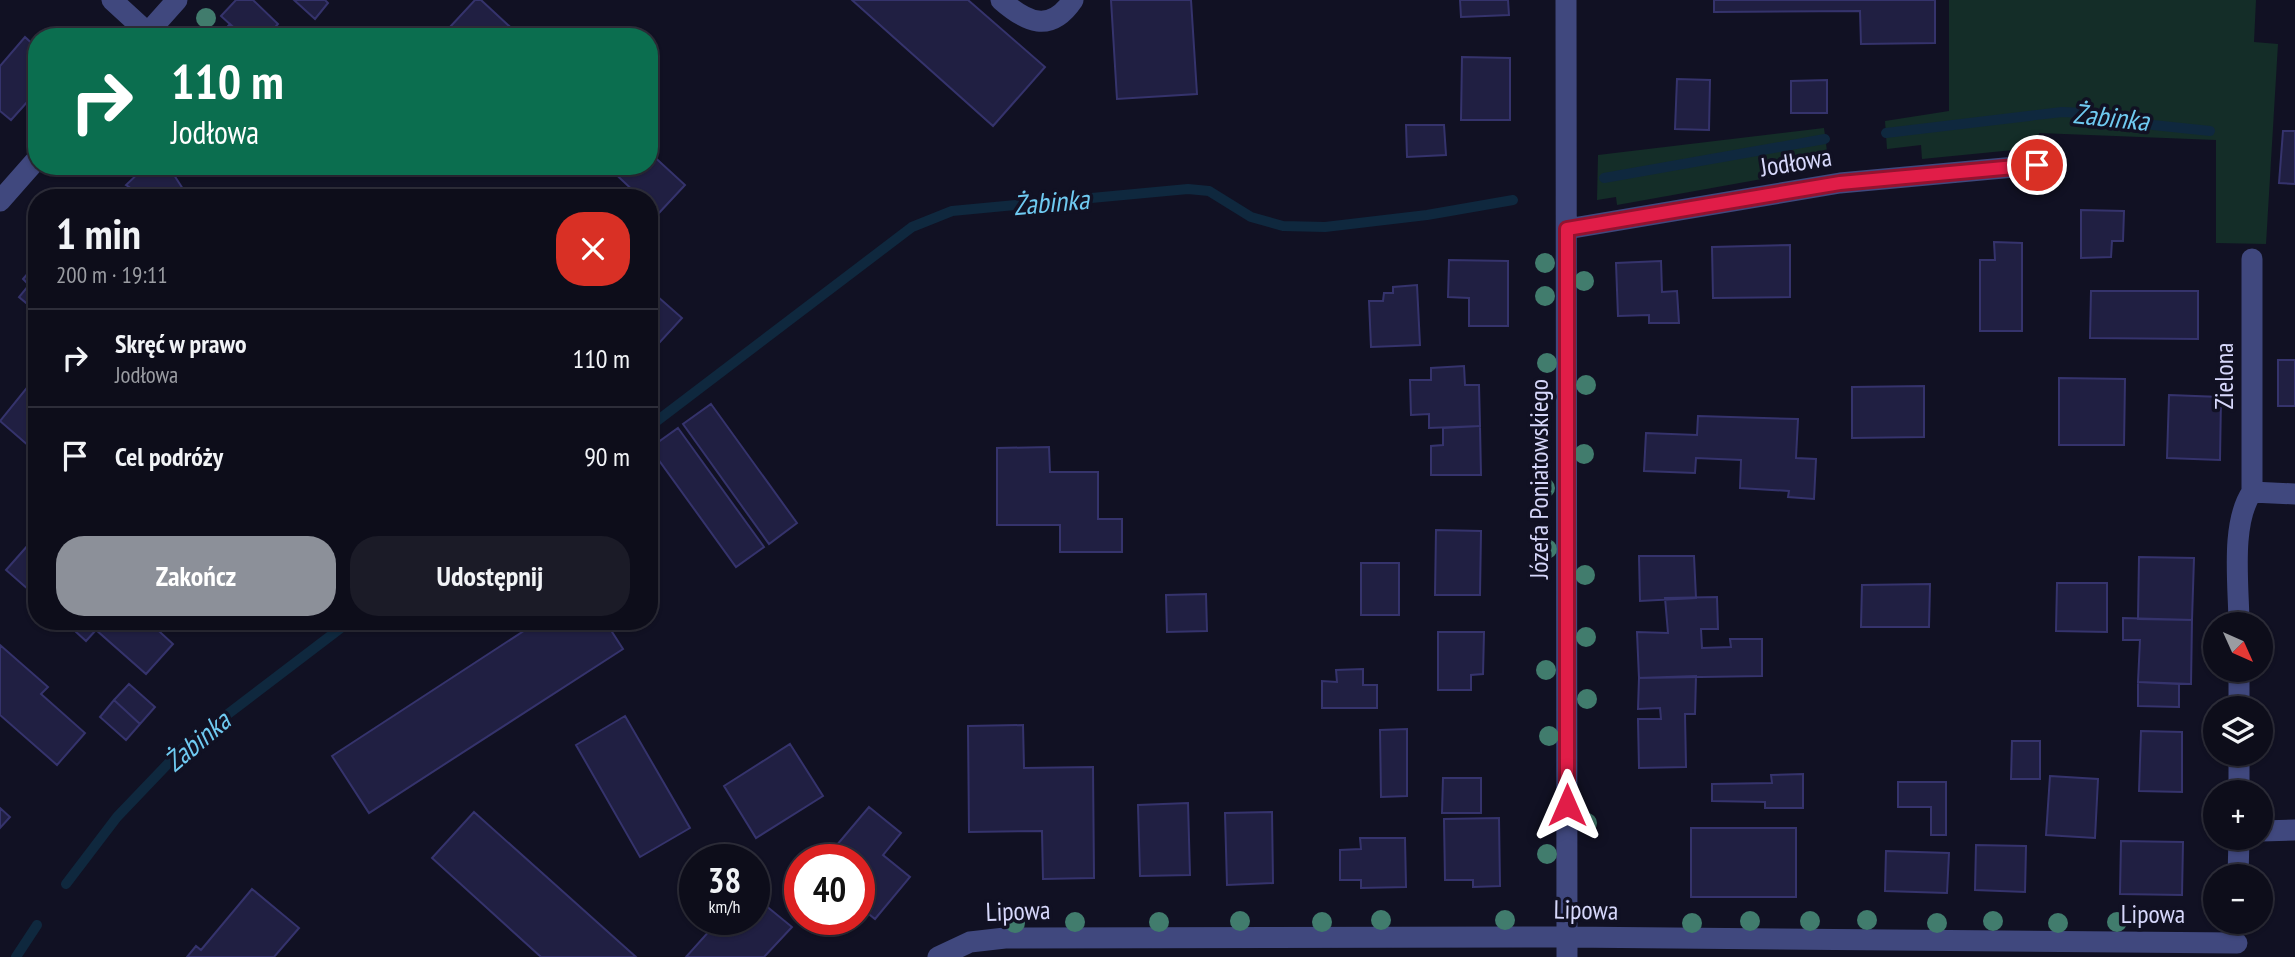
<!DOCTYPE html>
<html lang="pl">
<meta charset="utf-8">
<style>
body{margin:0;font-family:"PT Sans Narrow",sans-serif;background:#1b1b27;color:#f1f3f6;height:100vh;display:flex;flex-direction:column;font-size:26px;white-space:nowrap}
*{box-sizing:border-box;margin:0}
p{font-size:23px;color:#9a9ca2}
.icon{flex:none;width:38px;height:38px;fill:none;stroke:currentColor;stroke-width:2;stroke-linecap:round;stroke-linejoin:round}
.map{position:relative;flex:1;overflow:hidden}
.side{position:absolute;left:28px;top:189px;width:630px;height:441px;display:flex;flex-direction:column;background:#0d0d1a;border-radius:28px;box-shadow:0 2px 5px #0004,0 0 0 2px #2d2d39}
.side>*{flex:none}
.guide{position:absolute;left:28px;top:28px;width:630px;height:147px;border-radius:28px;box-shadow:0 2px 5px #0004,0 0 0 2px #2d2d39;background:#0b6e4f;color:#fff;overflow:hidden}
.needle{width:46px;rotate:135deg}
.fabs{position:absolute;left:2203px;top:612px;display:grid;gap:14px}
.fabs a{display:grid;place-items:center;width:70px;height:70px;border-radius:50%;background:#0d0d1a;box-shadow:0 2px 5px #0004,0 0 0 2px #2d2d39;font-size:35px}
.speed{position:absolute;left:679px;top:844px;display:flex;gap:14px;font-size:35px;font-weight:700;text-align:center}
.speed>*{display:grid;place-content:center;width:91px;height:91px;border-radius:50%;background:#0d0d1a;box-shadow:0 2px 5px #0004,0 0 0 2px #2d2d39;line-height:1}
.speed small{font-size:18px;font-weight:400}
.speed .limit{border:10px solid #d22;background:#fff;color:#111}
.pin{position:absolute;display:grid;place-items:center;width:60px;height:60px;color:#fff;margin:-30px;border:4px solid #fff;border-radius:50%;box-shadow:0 2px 7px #0007}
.me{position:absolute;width:77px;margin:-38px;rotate:0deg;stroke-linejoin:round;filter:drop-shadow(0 0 5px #0008)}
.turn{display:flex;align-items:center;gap:24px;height:147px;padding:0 28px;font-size:32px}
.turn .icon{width:91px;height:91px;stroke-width:2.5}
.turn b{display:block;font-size:49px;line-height:60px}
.round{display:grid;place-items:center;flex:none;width:74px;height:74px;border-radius:28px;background:#1b1b27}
.head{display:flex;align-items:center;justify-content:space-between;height:119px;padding:0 28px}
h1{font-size:42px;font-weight:800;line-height:52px}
.button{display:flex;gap:14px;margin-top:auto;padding:14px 28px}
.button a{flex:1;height:80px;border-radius:28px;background:#8c9099;color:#fff;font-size:28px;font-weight:800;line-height:80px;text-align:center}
.button a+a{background:#1b1b27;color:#f1f3f6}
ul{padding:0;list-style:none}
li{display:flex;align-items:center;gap:21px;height:98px;padding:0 28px;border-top:2px solid #2d2d39}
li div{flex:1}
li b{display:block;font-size:26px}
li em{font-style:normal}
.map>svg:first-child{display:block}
.green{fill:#142d28}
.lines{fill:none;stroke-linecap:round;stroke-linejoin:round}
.stream{stroke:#0f283e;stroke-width:10}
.building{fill:#201f42;stroke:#35336c;stroke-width:2}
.minor{stroke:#40487e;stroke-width:21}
.tree{fill:#417c6d}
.route-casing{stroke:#92132f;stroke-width:18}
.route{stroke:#e11d48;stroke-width:12}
.labels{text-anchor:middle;stroke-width:7;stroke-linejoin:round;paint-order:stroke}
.street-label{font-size:26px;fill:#d7d8fb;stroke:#111123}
.water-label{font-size:28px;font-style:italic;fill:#6fcaf1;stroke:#111123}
</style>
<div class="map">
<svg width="2295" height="957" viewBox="0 0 2295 957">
<rect width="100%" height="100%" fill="#111123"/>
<!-- green -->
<path class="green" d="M 1949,0 L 2256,0 L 2254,42 L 2278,44 L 2266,244 L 2216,243 L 2216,140 L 2039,133 L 2040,158 L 2034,158 L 2034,148 L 1922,159 L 1921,145 L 1887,149 L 1885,121 L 1949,111 Z
M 1824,128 L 1829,167 L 1617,205 L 1616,197 L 1597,200 L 1598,155 Z"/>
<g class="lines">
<!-- stream -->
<path class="stream" d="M 1886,133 L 2062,112 L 2107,114 L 2153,125 L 2210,131
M 1604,178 L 1825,139
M 649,427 L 912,227 L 952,211 L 1188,189 L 1209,191 L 1251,217 L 1283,226 L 1325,227 L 1427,215 L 1513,200
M 66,884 L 117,817 L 182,749 L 350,621
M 16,957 L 37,925"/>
</g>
<!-- building -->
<path class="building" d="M 236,0 L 253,0 L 278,24 L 266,37 L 244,37 L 221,16 Z
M 294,0 L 325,0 L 328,3 L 315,19 Z
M 475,0 L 481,0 L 521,37 L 461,37 L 450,27 Z
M 852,0 L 968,0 L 1045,67 L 993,126 Z
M 1111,0 L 1191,0 L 1197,94 L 1117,99 Z
M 1460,0 L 1508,0 L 1509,15 L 1461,17 Z
M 1714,0 L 1935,0 L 1935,43 L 1861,44 L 1860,11 L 1714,12 Z
M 230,24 L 244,37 L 218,37 Z
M 25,37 L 37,48 L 37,91 L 11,120 L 0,111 L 0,66 Z
M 1462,57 L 1510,58 L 1510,120 L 1461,120 Z
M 1677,79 L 1710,80 L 1709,130 L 1675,129 Z
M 1827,80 L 1827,113 L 1791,113 L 1791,81 Z
M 1406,125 L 1444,125 L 1446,155 L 1407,157 Z
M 2283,131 L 2295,131 L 2295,184 L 2279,183 Z
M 649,152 L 685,185 L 658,214 L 649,206 L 649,198 L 641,198 L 607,166 L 649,166 Z
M 146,166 L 156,166 L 167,175 L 174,175 L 183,189 L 176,198 L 119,198 L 129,187 L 126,185 Z
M 2081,210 L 2124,211 L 2123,241 L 2112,241 L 2111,257 L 2081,258 Z
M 1994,242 L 2022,243 L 2022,331 L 1980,331 L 1980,260 L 1995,260 Z
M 1790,245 L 1790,297 L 1713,298 L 1712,247 Z
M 1449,260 L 1508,261 L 1508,326 L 1469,326 L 1469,298 L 1448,297 Z
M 1661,261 L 1662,292 L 1677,291 L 1679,323 L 1649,323 L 1649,315 L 1618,316 L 1616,263 Z
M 37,263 L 37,312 L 19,297 L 29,285 L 23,279 Z
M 1417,285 L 1420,345 L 1371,347 L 1369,301 L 1383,301 L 1384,293 L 1393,293 L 1393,287 Z
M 649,289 L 682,318 L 649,354 Z
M 2091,291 L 2198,291 L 2198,339 L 2090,338 Z
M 2278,360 L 2295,360 L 2295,406 L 2278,406 Z
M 1464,366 L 1465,385 L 1479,385 L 1480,426 L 1429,428 L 1429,414 L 1411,415 L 1410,380 L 1431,380 L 1431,368 Z
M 2059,378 L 2125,379 L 2124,445 L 2059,445 Z
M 34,379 L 37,382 L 37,453 L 0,421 Z
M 1924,386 L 1924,437 L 1852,438 L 1852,387 Z
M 2169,395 L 2221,397 L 2220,460 L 2167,458 Z
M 711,404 L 797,523 L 769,544 L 683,424 Z
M 1698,416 L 1798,419 L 1796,458 L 1816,459 L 1814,499 L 1788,497 L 1789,491 L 1740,488 L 1741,460 L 1696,458 L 1695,473 L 1644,471 L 1646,433 L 1697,435 Z
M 1480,426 L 1481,475 L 1431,475 L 1431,446 L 1443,445 L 1443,428 Z
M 678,428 L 764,547 L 736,567 L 650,448 Z
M 1049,447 L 1050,472 L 1098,472 L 1098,519 L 1122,519 L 1122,552 L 1060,552 L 1060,525 L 997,525 L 997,448 Z
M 1436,530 L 1481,531 L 1480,595 L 1435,595 Z
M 37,535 L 37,597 L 6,570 Z
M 1639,556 L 1694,556 L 1696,598 L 1640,601 Z
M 2139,557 L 2194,558 L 2192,620 L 2138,619 Z
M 1361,563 L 1399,563 L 1399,615 L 1361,615 Z
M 2057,583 L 2107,583 L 2107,632 L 2056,631 Z
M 1930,584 L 1929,627 L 1861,627 L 1862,585 Z
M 1206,594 L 1207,631 L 1167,632 L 1166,595 Z
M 1717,597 L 1718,629 L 1701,629 L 1702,648 L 1731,647 L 1730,639 L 1762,639 L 1762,676 L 1639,678 L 1637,632 L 1668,633 L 1665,598 Z
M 2123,618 L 2192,620 L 2191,684 L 2138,682 L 2140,640 L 2123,640 Z
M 64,621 L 148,621 L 173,644 L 146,674 L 96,630 L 86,641 Z
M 539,621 L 605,621 L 623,649 L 369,813 L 332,756 Z
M 1438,632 L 1484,632 L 1483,674 L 1471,675 L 1471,690 L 1438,690 Z
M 0,645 L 48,687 L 41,694 L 85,733 L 57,765 L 0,715 Z
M 1363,669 L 1363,685 L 1377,685 L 1377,708 L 1322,708 L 1322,681 L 1337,682 L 1336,670 Z
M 1696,676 L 1695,714 L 1685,714 L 1686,767 L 1639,768 L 1638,719 L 1661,719 L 1660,708 L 1638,709 L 1639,678 Z
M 2138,682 L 2179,684 L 2179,707 L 2138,706 Z
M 129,684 L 155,707 L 140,724 L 114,700 Z
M 114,700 L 140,724 L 126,740 L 100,717 Z
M 625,716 L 690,828 L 640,857 L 576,745 Z
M 1023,725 L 1024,768 L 1093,767 L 1094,878 L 1043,879 L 1042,831 L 969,832 L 968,726 Z
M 1407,729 L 1407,796 L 1381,797 L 1380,730 Z
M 2141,731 L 2182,732 L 2182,792 L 2139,791 Z
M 2012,741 L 2040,741 L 2040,779 L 2011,779 Z
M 790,744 L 823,796 L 756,838 L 724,786 Z
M 1803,774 L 1803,808 L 1765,808 L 1765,802 L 1712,801 L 1712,784 L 1772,783 L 1771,775 Z
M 2050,776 L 2098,779 L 2095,838 L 2046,835 Z
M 1443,778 L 1481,778 L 1481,813 L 1442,813 Z
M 1898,782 L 1946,782 L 1946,835 L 1931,835 L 1931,807 L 1898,807 Z
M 1188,803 L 1190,875 L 1140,876 L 1138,805 Z
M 869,807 L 901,833 L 883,855 L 910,877 L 875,919 L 859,906 L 859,859 L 825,859 Z
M 0,808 L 10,817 L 0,828 Z
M 474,812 L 636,957 L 541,957 L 432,858 Z
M 1272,812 L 1273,883 L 1227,885 L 1225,813 Z
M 1499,818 L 1500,886 L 1473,887 L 1473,880 L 1445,880 L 1444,819 Z
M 1691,828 L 1796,828 L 1796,897 L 1691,897 Z
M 1360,838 L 1405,838 L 1406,887 L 1361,888 L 1361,880 L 1340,880 L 1340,850 L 1361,849 Z
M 2121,841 L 2183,842 L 2182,895 L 2120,894 Z
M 1976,845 L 2026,846 L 2025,892 L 1975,890 Z
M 1886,851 L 1949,853 L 1947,893 L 1885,891 Z
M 252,889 L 299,928 L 274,957 L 187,957 L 196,946 L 201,950 Z
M 754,896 L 792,927 L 764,957 L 686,957 L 720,919 L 754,919 Z"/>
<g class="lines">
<!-- minor -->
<path class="minor" d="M 112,0 L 148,33
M 1001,0 C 1026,22 1050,34 1073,0
M 1566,0 L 1567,957
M 144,37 L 177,0
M 0,201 L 37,159
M 1567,229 L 1840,183 L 2037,165
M 2252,492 L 2252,259
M 2239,625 C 2239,587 2230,524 2252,492 L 2295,494
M 2239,709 L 2239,670
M 2239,793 L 2239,754
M 2261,831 L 2295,830
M 2238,877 L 2239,838
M 938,957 L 970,942 L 1005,938 L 1567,937 L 2237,943"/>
</g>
<!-- trees -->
<g class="tree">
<circle cx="206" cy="18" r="10"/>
<circle cx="1545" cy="263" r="10"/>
<circle cx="1584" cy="281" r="10"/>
<circle cx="1545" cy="296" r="10"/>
<circle cx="1547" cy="363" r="10"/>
<circle cx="1586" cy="385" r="10"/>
<circle cx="1584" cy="454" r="10"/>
<circle cx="1545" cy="488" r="10"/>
<circle cx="1547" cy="549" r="10"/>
<circle cx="1585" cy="575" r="10"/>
<circle cx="1586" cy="637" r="10"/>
<circle cx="1546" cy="670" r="10"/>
<circle cx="1587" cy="699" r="10"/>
<circle cx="1549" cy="736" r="10"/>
<circle cx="1587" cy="823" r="10"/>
<circle cx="1547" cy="854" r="10"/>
<circle cx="1381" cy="920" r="10"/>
<circle cx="1505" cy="920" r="10"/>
<circle cx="1867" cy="920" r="10"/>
<circle cx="1240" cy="921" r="10"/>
<circle cx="1750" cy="921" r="10"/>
<circle cx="1810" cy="921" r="10"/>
<circle cx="1993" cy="921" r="10"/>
<circle cx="1075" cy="922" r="10"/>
<circle cx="1159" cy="922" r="10"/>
<circle cx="1322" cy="922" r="10"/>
<circle cx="2117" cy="922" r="10"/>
<circle cx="1015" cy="923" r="10"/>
<circle cx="1692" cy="923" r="10"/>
<circle cx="1937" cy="923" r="10"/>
<circle cx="2058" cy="923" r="10"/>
</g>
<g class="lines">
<!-- route casing -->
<g class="route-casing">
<path id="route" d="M 1567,805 L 1567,229 L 1840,183 L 2037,165"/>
</g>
<!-- route -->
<use href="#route" class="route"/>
</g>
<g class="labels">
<!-- street labels -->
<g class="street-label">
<text transform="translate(1796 162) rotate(-9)" y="9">Jodłowa</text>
<text transform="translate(2224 376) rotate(-90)" y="9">Zielona</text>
<text transform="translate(1539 479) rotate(-90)" y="9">Józefa Poniatowskiego</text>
<text transform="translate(1586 910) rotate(1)" y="9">Lipowa</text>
<text transform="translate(1018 911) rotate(-2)" y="9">Lipowa</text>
<text x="2153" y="923">Lipowa</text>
</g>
<!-- water labels -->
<g class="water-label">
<text transform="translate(2111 117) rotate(6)" y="10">Żabinka</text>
<text transform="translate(1051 202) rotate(-5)" y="10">Żabinka</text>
<text transform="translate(197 741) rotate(-40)" y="10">Żabinka</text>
</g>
</g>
</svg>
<div class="fabs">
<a><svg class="needle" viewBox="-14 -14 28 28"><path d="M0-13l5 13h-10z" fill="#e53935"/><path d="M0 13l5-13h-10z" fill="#9a9ca2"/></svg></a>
<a><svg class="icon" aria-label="layers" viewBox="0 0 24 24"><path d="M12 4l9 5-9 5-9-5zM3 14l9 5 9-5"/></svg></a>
<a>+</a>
<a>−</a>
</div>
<div class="speed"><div>38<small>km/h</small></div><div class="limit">40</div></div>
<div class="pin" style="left:2037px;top:165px;background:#d93025"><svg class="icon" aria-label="arrive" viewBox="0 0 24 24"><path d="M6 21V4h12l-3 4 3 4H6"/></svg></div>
<svg class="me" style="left:1567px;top:805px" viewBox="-20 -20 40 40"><path d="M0-17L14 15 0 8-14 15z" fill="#e11d48" stroke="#fff" stroke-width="4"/></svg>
<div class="guide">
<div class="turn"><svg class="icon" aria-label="right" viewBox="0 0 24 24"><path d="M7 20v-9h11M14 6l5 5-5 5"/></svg><div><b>110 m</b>Jodłowa</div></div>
</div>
<section class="side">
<div class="head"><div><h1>1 min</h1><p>200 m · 19:11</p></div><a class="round" style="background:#d93025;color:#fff"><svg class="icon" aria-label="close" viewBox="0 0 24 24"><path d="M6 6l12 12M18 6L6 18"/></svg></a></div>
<ul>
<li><svg class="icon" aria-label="right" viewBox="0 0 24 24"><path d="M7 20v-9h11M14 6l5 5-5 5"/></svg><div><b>Skręć w prawo</b><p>Jodłowa</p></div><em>110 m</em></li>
<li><svg class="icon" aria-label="arrive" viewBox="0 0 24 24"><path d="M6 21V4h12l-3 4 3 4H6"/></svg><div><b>Cel podróży</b></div><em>90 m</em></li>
</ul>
<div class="button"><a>Zakończ</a><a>Udostępnij</a></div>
</section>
</div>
